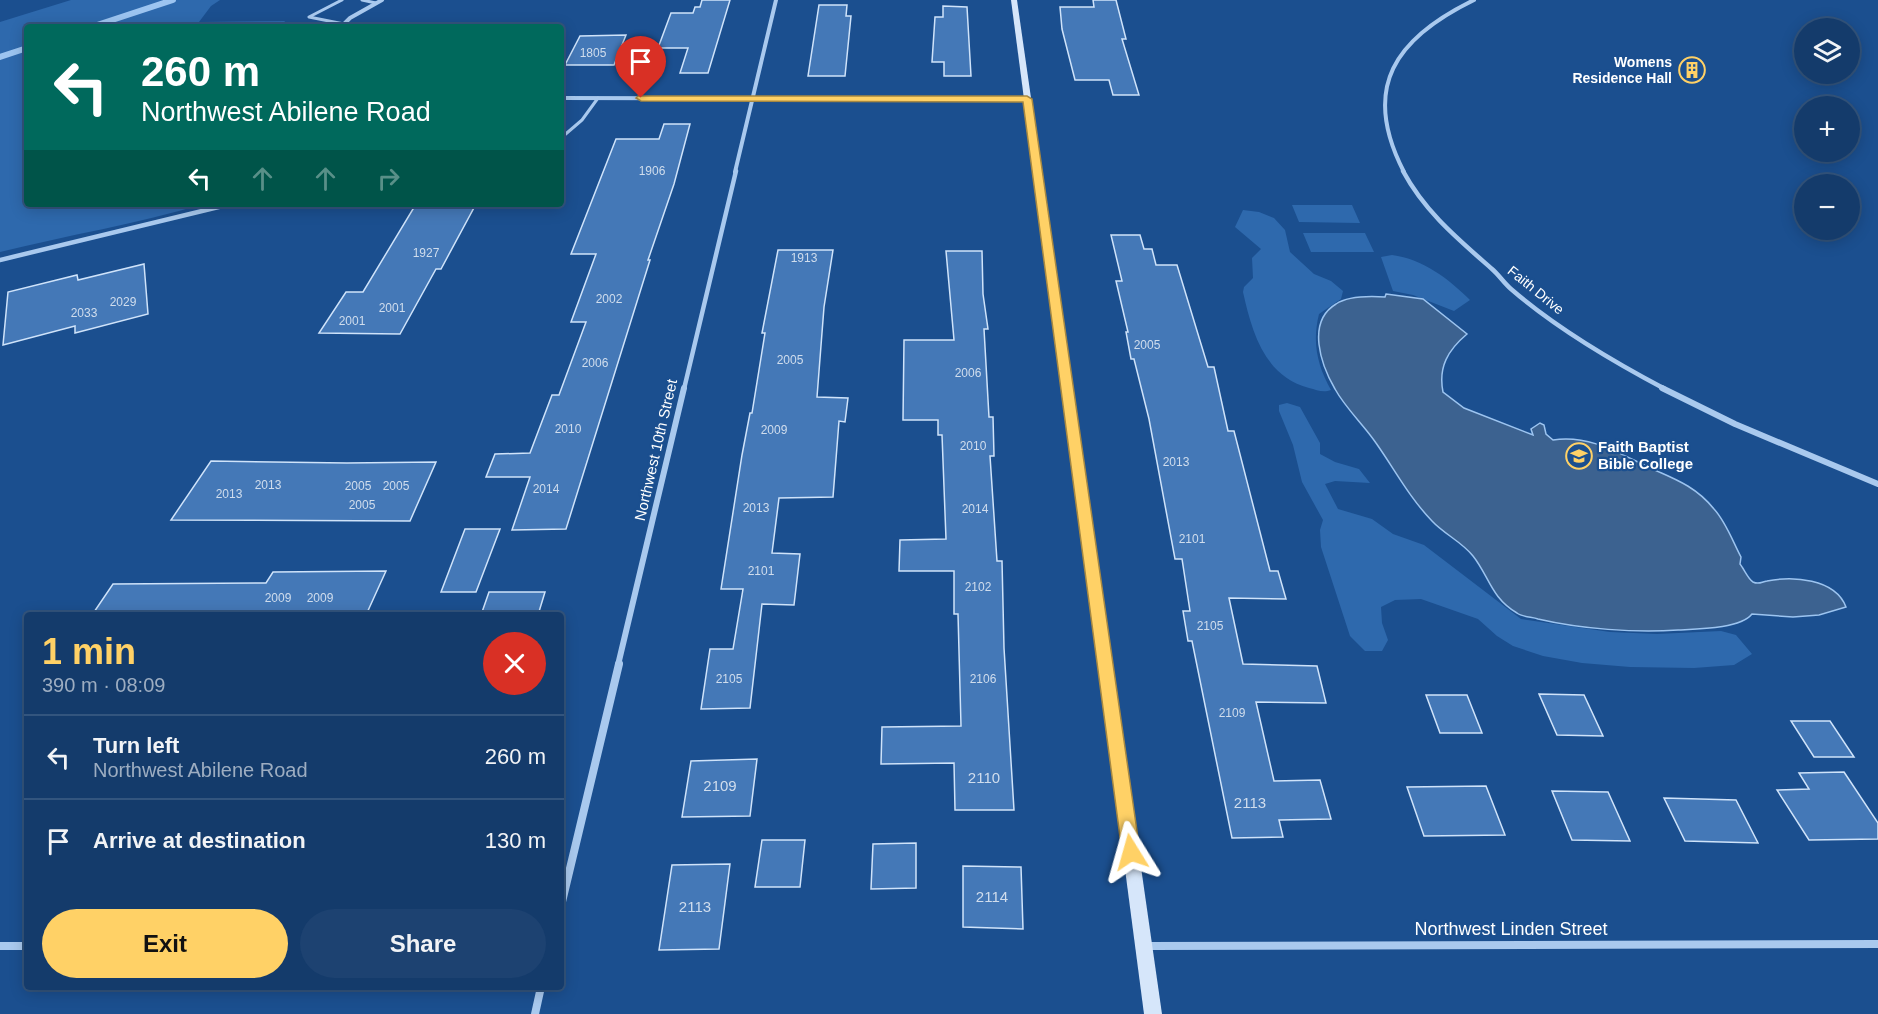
<!DOCTYPE html>
<meta charset="utf-8">
<style>
body{margin:0;font-family:Arial,sans-serif;background:#1d4271;color:#f1f3f6;height:100vh;display:flex;flex-direction:column;font-size:22px;white-space:nowrap}
*{box-sizing:border-box;margin:0}
p{font-size:20px;color:#9dadc1}
.icon{flex:none;width:33px;height:33px;fill:none;stroke:currentColor;stroke-width:2;stroke-linecap:round;stroke-linejoin:round}
.map{position:relative;flex:1;overflow:hidden}
.side{position:absolute;left:24px;top:612px;width:540px;height:378px;display:flex;flex-direction:column;background:#143b6b;border-radius:6px;box-shadow:0 3px 15px #0003,0 0 0 2px #33557e}
.side>*{flex:none}
.top-card{position:absolute;left:24px;top:24px;width:540px;height:183px;border-radius:6px;box-shadow:0 3px 15px #0003,0 0 0 2px #33557e;background:#00695c;color:#fff;overflow:hidden}
.buttons{position:absolute;left:1794px;top:18px;display:grid;gap:12px}
.buttons a{display:grid;place-items:center;width:66px;height:66px;border-radius:50%;background:#143b6b;box-shadow:0 3px 15px #0003,0 0 0 2px #33557e;font-size:30px}
.pin{position:absolute;display:grid;place-items:center;width:51px;height:51px;color:#fff;margin:-62px -26px;border-radius:50% 50% 50% 0;rotate:-45deg;box-shadow:0 0 6px #0007}
.pin .icon{rotate:45deg}
.me{position:absolute;width:66px;margin:-33px;rotate:352deg;stroke-linejoin:round;filter:drop-shadow(0 0 4px #0008)}
.turn{display:flex;align-items:center;gap:21px;height:126px;padding:0 18px;font-size:27px}
.turn .icon{width:78px;height:78px;stroke-width:2.5}
.turn b{display:block;font-size:42px;line-height:51px}
.lanes{display:flex;align-items:center;height:57px;padding:0 18px;background:#0003;justify-content:center;gap:30px;direction:ltr}
.lanes .off{opacity:.35}
.round{display:grid;place-items:center;flex:none;width:63px;height:63px;border-radius:32px;background:#1d4271}
.head{display:flex;align-items:center;justify-content:space-between;height:102px;padding:0 18px}
h1{font-size:36px;font-weight:700;line-height:45px;color:#ffd166}
.cta{display:flex;gap:12px;margin-top:auto;padding:12px 18px}
.cta a{flex:1;height:69px;border-radius:36px;background:#ffd166;color:#111;font-size:24px;font-weight:700;line-height:69px;text-align:center}
.cta a+a{background:#1d4271;color:#f1f3f6}
ul{padding:0;list-style:none}
li{display:flex;align-items:center;gap:18px;height:84px;padding:0 18px;border-top:2px solid #33557e}
li div{flex:1}
li b{display:block;font-size:22px}
li em{font-style:normal}
.map>svg:first-child{display:block}
.green{fill:#2e69ad}
.water{fill:#3c6290;stroke:#9cc4f0;stroke-width:1.5}
.lines{fill:none;stroke-linecap:round;stroke-linejoin:round}
.stream{stroke:#9cc4f0;stroke-width:6}
.building{fill:#4478b7;stroke:#cfe3fa;stroke-width:1.5}
.lane{stroke:#a9c9ee;stroke-width:3}
.street-far3{stroke:#a9c9ee;stroke-width:4}
.street-far2{stroke:#a9c9ee;stroke-width:4.5}
.street-far1{stroke:#a9c9ee;stroke-width:6}
.street{stroke:#a9c9ee;stroke-width:8}
.secondary{fill:#d6e6fa;fill-rule:evenodd}
.route{fill:#ffd166;stroke:#a68842;stroke-width:1.5}
.labels{text-anchor:middle;stroke-width:4.5;stroke-linejoin:round;paint-order:stroke}
.number-label{font-size:12px;fill:#d0dded}
.far-poi-label{font-size:14px;font-weight:bold;fill:#fff;stroke:#1b4f8f;text-anchor:end}
.far-street-label{font-size:14px;fill:#fff;stroke:#1b4f8f}
.poi-label{font-size:15px;font-weight:bold;fill:#fff;stroke:#1b4f8f;text-anchor:start}
.street-label{font-size:15px;fill:#fff;stroke:#1b4f8f}
.near-number-label{font-size:15px;fill:#d0dded}
.near-street-label{font-size:18px;fill:#fff;stroke:#1b4f8f}
</style>
<div class="map">
<svg width="1878" height="1014" viewBox="0 0 1878 1014">
<rect width="100%" height="100%" fill="#1b4f8f"/>
<!-- green -->
<path class="green" d="M 71,0 L 220,0 L 211,6 L 199,22 L 285,21 L 282,26 L 276,27 L 27,27 L 27,204 L 204,204 C 137,224 68,235 0,252 L 0,22 Z
M 1292,205 L 1352,205 L 1360,223 L 1299,222 Z
M 1243,210 L 1259,212 L 1274,218 L 1285,230 L 1290,252 L 1314,274 L 1331,281 L 1343,291 L 1341,299 L 1319,314 C 1312,342 1317,365 1331,390 C 1323,393 1317,390 1309,388 C 1264,376 1252,332 1243,292 L 1244,287 L 1253,278 L 1252,258 L 1261,249 L 1235,227 Z
M 1303,233 L 1365,233 L 1374,252 L 1311,252 Z
M 1392,255 C 1423,259 1449,279 1470,300 L 1454,311 L 1413,295 L 1393,291 L 1381,257 Z
M 1287,403 L 1300,407 L 1320,443 L 1320,454 L 1335,462 L 1359,469 L 1370,483 L 1335,481 L 1325,484 L 1338,509 L 1372,519 L 1393,534 L 1424,545 L 1521,619 L 1610,632 L 1657,634 L 1721,631 L 1736,635 L 1752,654 L 1734,665 L 1694,668 L 1630,667 L 1582,663 L 1543,656 L 1513,646 L 1497,636 L 1478,619 L 1421,599 L 1395,600 L 1381,607 L 1382,623 L 1388,640 L 1382,651 L 1365,651 L 1350,636 L 1321,547 L 1320,530 L 1323,520 L 1302,482 L 1293,445 L 1279,411 L 1279,405 Z"/>
<!-- water -->
<path class="water" d="M 1386,294 L 1423,299 L 1467,334 C 1448,350 1438,367 1443,392 L 1464,408 L 1533,435 L 1531,429 L 1540,423 L 1544,425 L 1546,434 L 1553,440 C 1592,434 1623,456 1657,471 C 1680,481 1698,489 1714,509 C 1726,522 1733,542 1741,557 L 1740,564 C 1744,569 1748,579 1753,582 C 1759,585 1761,582 1767,581 C 1792,576 1835,578 1846,607 L 1819,615 L 1793,617 L 1752,614 C 1740,629 1697,629 1678,630 C 1635,633 1581,629 1538,619 C 1532,617 1522,617 1517,613 C 1491,598 1489,576 1473,556 C 1462,542 1444,534 1432,521 C 1409,497 1395,470 1376,443 C 1364,425 1346,409 1335,389 C 1321,365 1306,322 1336,304 C 1348,296 1370,296 1385,297 Z"/>
<g class="lines">
<!-- stream -->
<path class="stream" d="M 91,27 L 173,0
M 0,57 L 27,48"/>
</g>
<!-- building -->
<path class="building" d="M 702,0 L 730,0 L 708,73 L 680,73 L 688,48 L 658,48 L 671,13 L 693,13 L 695,7 L 700,7 Z
M 1093,0 L 1116,0 L 1126,39 L 1122,39 L 1139,95 L 1113,95 L 1109,80 L 1075,80 L 1062,29 L 1060,7 L 1094,7 Z
M 819,5 L 847,5 L 846,16 L 851,16 L 845,76 L 808,76 Z
M 943,6 L 967,7 L 971,76 L 944,76 L 944,62 L 932,62 L 935,17 L 943,17 Z
M 626,35 L 614,65 L 565,65 L 580,36 Z
M 664,124 L 690,124 L 674,184 L 648,260 L 650,260 L 566,529 L 512,530 L 530,477 L 486,477 L 495,454 L 530,453 L 552,395 L 559,395 L 586,322 L 571,322 L 596,254 L 571,254 L 616,139 L 659,139 Z
M 416,204 L 476,204 L 441,269 L 436,269 L 400,334 L 319,333 L 346,292 L 363,292 Z
M 1111,235 L 1140,235 L 1144,249 L 1152,249 L 1156,265 L 1177,265 L 1208,367 L 1214,367 L 1228,431 L 1234,431 L 1270,571 L 1278,571 L 1286,599 L 1229,598 L 1243,664 L 1317,666 L 1326,703 L 1256,702 L 1274,781 L 1320,780 L 1331,819 L 1279,820 L 1283,837 L 1232,838 L 1192,641 L 1188,641 L 1183,611 L 1190,611 L 1182,559 L 1175,559 L 1149,419 L 1134,359 L 1131,359 L 1126,332 L 1128,332 L 1116,281 L 1122,281 Z
M 778,250 L 833,250 L 824,307 L 817,397 L 848,398 L 845,422 L 839,421 L 833,497 L 779,498 L 772,553 L 800,554 L 794,605 L 762,604 L 750,708 L 701,709 L 710,649 L 733,649 L 743,589 L 721,589 L 742,455 L 750,413 L 752,413 L 765,333 L 762,333 Z
M 946,251 L 982,251 L 983,294 L 988,329 L 984,329 L 989,417 L 993,417 L 994,456 L 990,456 L 997,561 L 1002,561 L 1004,648 L 1014,810 L 955,810 L 954,763 L 881,764 L 882,727 L 961,726 L 958,614 L 954,614 L 954,571 L 899,571 L 900,540 L 946,539 L 942,435 L 938,435 L 938,420 L 903,420 L 904,340 L 954,340 Z
M 144,264 L 148,314 L 75,333 L 75,326 L 3,345 L 8,292 L 77,275 L 78,280 Z
M 211,461 L 347,463 L 436,462 L 410,521 L 171,520 Z
M 465,529 L 500,529 L 476,592 L 441,592 Z
M 386,571 L 366,615 L 92,615 L 113,584 L 266,583 L 273,572 Z
M 489,592 L 545,592 L 538,615 L 481,615 Z
M 1539,694 L 1584,695 L 1603,736 L 1557,735 Z
M 1426,695 L 1467,695 L 1482,733 L 1440,733 Z
M 1791,721 L 1830,721 L 1854,757 L 1814,757 Z
M 757,759 L 750,816 L 682,817 L 691,761 Z
M 1844,772 L 1878,823 L 1878,839 L 1809,840 L 1777,790 L 1809,789 L 1799,773 Z
M 1486,786 L 1505,835 L 1424,836 L 1407,787 Z
M 1552,791 L 1608,792 L 1630,841 L 1572,840 Z
M 1664,798 L 1736,800 L 1758,843 L 1685,841 Z
M 762,840 L 805,840 L 800,887 L 755,887 Z
M 916,843 L 916,888 L 871,889 L 873,844 Z
M 730,864 L 719,949 L 659,950 L 672,865 Z
M 963,866 L 1021,867 L 1023,929 L 963,927 Z"/>
<g class="lines">
<!-- lane -->
<path class="lane" d="M 342,0 L 309,17 L 344,24
M 362,0 L 376,3
M 561,138 L 582,120 L 598,98"/>
<!-- street-far3 -->
<path class="street-far3" d="M 341,27 L 350,18 L 382,0
M 561,98 L 1027,99
M 735,172 L 776,0
M 1404,172 C 1360,87 1396,38 1474,0"/>
<!-- street-far2 -->
<path class="street-far2" d="M 1403,171 C 1425,212 1458,239 1492,269 C 1499,275 1504,283 1511,289 C 1557,329 1612,361 1665,389
M 0,260 L 231,204
M 684,389 L 736,171"/>
<!-- street-far1 -->
<path class="street-far1" d="M 1662,388 L 1735,424 L 1878,484
M 618,665 L 684,388"/>
<!-- street -->
<path class="street" d="M 561,906 L 619,664
M 0,946 L 27,946
M 1147,946 L 1878,944
M 535,1014 L 541,987"/>
<!-- secondary -->
<path class="secondary" d="M 1011,0 L 1017,0 L 1162,1014 L 1144,1014 Z"/>
</g>
<!-- route -->
<path class="route" d="M 638,96 L 1027,96 L 1032,99 L 1140,852 L 1137,858 L 1131,860 L 1124,858 L 1122,852 L 1023,102 L 641,101 L 636,98 Z"/>
<!-- icons -->
<defs>
<g id="building-ring" transform="scale(1.35)"><circle r="9.5" fill="#1b4f8f" stroke="#ffd166" stroke-width="1.5"/><path d="M-4-6H4V6H1V3H-1V6H-4ZM-2.5-4.3h1.7v1.8h-1.7ZM.8-4.3h1.7v1.8H.8ZM-2.5-1h1.7V.8h-1.7ZM.8-1h1.7V.8H.8Z" fill="#ffd166"/></g>
<g id="university-ring" transform="scale(1.35)"><circle r="9.5" fill="#1b4f8f" stroke="#ffd166" stroke-width="1.5"/><path d="M0-5L7-2L0 1L-7-2ZM-4 1L0 2.5L4 1V4Q0 6-4 4Z" fill="#ffd166"/></g>
</defs>
<g fill-rule="evenodd">
<use href="#building-ring" x="1692" y="70"/>
<use href="#university-ring" x="1579" y="456"/>
</g>
<g class="labels">
<!-- number labels -->
<g class="number-label">
<text x="593" y="57">1805</text>
<text x="652" y="175">1906</text>
<text x="426" y="257">1927</text>
<text x="804" y="262">1913</text>
<text x="609" y="303">2002</text>
<text x="123" y="306">2029</text>
<text x="392" y="312">2001</text>
<text x="84" y="317">2033</text>
<text x="352" y="325">2001</text>
<text x="1147" y="349">2005</text>
<text x="790" y="364">2005</text>
<text x="595" y="367">2006</text>
<text x="968" y="377">2006</text>
<text x="568" y="433">2010</text>
<text x="774" y="434">2009</text>
<text x="973" y="450">2010</text>
<text x="1176" y="466">2013</text>
<text x="268" y="489">2013</text>
<text x="358" y="490">2005</text>
<text x="396" y="490">2005</text>
<text x="546" y="493">2014</text>
<text x="229" y="498">2013</text>
<text x="362" y="509">2005</text>
<text x="756" y="512">2013</text>
<text x="975" y="513">2014</text>
<text x="1192" y="543">2101</text>
<text x="761" y="575">2101</text>
<text x="978" y="591">2102</text>
<text x="278" y="602">2009</text>
<text x="320" y="602">2009</text>
<text x="1210" y="630">2105</text>
<text x="729" y="683">2105</text>
<text x="983" y="683">2106</text>
<text x="1232" y="717">2109</text>
</g>
<!-- far-poi labels -->
<g class="far-poi-label">
<text x="1672" y="67">Womens<tspan x="1672" dy="16">Residence Hall</tspan></text>
</g>
<!-- far-street labels -->
<g class="far-street-label">
<text transform="translate(1536 290) rotate(39)" y="5">Faith Drive</text>
</g>
<!-- poi labels -->
<g class="poi-label">
<text x="1598" y="452">Faith Baptist<tspan x="1598" dy="17">Bible College</tspan></text>
</g>
<!-- street labels -->
<g class="street-label">
<text transform="translate(656 450) rotate(-77)" y="5">Northwest 10th Street</text>
</g>
<!-- near-number labels -->
<g class="near-number-label">
<text x="984" y="783">2110</text>
<text x="720" y="791">2109</text>
<text x="1250" y="808">2113</text>
<text x="992" y="902">2114</text>
<text x="695" y="912">2113</text>
</g>
<!-- near-street labels -->
<g class="near-street-label">
<text x="1511" y="935">Northwest Linden Street</text>
</g>
</g>
</svg>
<div class="buttons">
<a><svg class="icon" aria-label="layers" viewBox="0 0 24 24"><path d="M12 4l9 5-9 5-9-5zM3 14l9 5 9-5"/></svg></a>
<a>+</a>
<a>−</a>
</div>
<div class="pin" style="left:641px;top:98px;background:#d93025"><svg class="icon" aria-label="arrive" viewBox="0 0 24 24"><path d="M6 21V4h12l-3 4 3 4H6"/></svg></div>
<svg class="me" style="left:1131px;top:852px" viewBox="-20 -20 40 40"><path d="M0-17L14 15 0 8-14 15z" fill="#ffd166" stroke="#fff" stroke-width="4"/></svg>
<div class="top-card">
<div class="turn"><svg class="icon" aria-label="left" viewBox="0 0 24 24"><path d="M17 20v-9H6M10 6l-5 5 5 5"/></svg><div><b>260 m</b>Northwest Abilene Road</div></div>
<div class="lanes"><svg class="icon" aria-label="left" viewBox="0 0 24 24"><path d="M17 20v-9H6M10 6l-5 5 5 5"/></svg><svg class="icon off" aria-label="ahead" viewBox="0 0 24 24"><path d="M12 20V5M6 11l6-6 6 6"/></svg><svg class="icon off" aria-label="ahead" viewBox="0 0 24 24"><path d="M12 20V5M6 11l6-6 6 6"/></svg><svg class="icon off" aria-label="right" viewBox="0 0 24 24"><path d="M7 20v-9h11M14 6l5 5-5 5"/></svg></div>
</div>
<section class="side">
<div class="head"><div><h1>1 min</h1><p>390 m · 08:09</p></div><a class="round" style="background:#d93025;color:#fff"><svg class="icon" aria-label="close" viewBox="0 0 24 24"><path d="M6 6l12 12M18 6L6 18"/></svg></a></div>
<ul>
<li><svg class="icon" aria-label="left" viewBox="0 0 24 24"><path d="M17 20v-9H6M10 6l-5 5 5 5"/></svg><div><b>Turn left</b><p>Northwest Abilene Road</p></div><em>260 m</em></li>
<li><svg class="icon" aria-label="arrive" viewBox="0 0 24 24"><path d="M6 21V4h12l-3 4 3 4H6"/></svg><div><b>Arrive at destination</b></div><em>130 m</em></li>
</ul>
<div class="cta"><a>Exit</a><a>Share</a></div>
</section>
</div>
